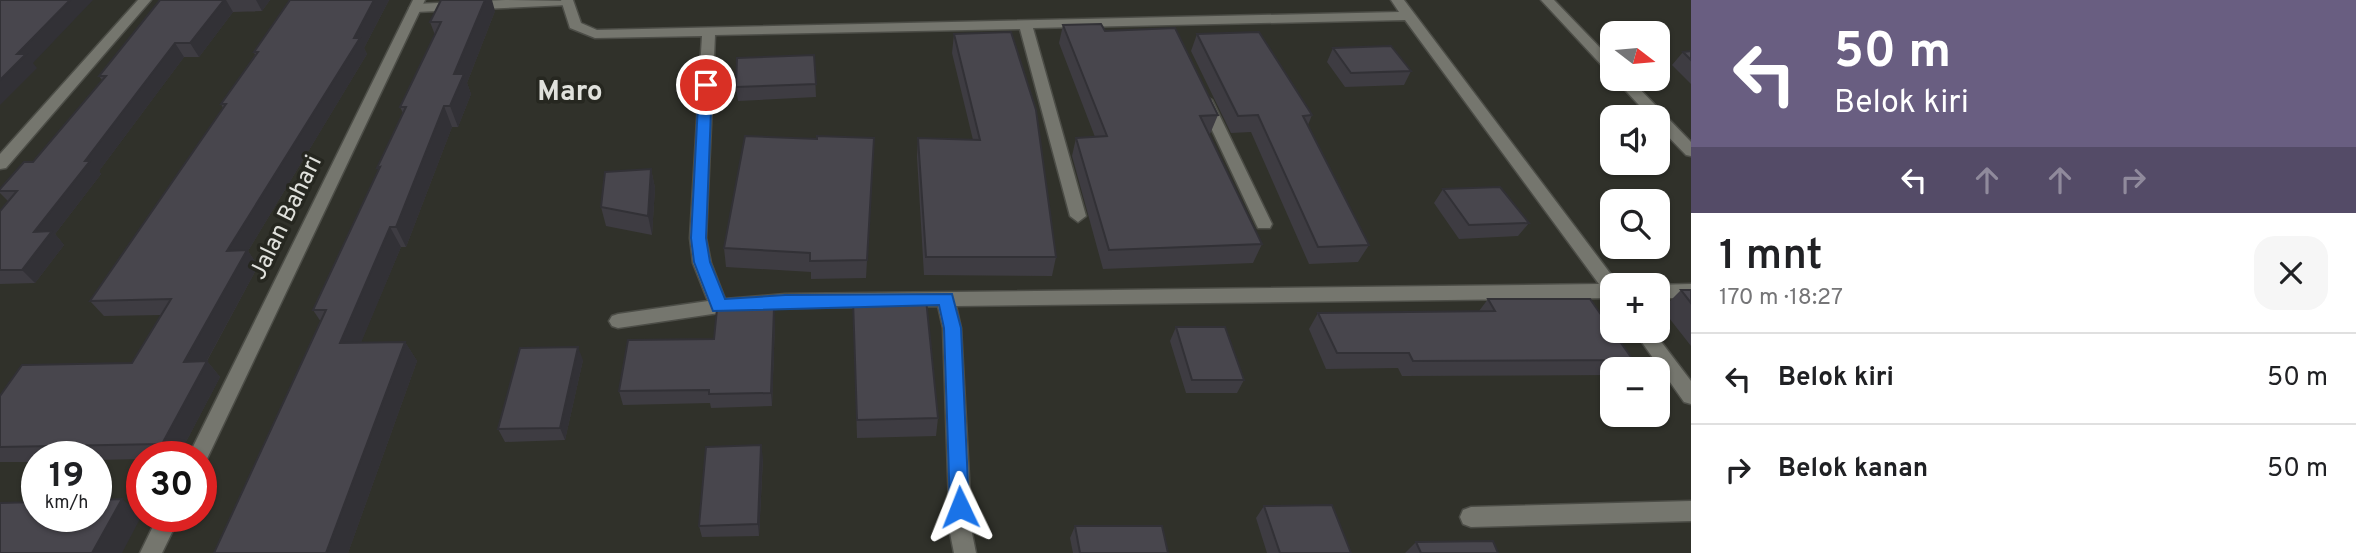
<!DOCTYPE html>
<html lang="id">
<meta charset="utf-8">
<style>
body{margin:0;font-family:Overpass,sans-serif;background:#f6f6f6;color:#202124;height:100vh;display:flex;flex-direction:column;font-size:26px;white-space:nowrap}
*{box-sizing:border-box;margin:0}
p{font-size:23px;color:#757577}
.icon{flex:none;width:38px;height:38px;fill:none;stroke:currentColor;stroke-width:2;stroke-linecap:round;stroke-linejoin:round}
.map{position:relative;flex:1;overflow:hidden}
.drawer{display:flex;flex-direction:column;background:#fff;width:665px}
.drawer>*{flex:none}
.guide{background:#695e81;color:#fff;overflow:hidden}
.needle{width:46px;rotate:106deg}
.tools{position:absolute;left:1600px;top:21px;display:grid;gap:14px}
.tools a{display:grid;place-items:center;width:70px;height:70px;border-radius:14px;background:#fff;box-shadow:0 2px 5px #0004;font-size:35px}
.speed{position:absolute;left:21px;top:441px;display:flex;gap:14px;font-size:35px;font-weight:700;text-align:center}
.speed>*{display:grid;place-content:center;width:91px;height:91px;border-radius:50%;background:#fff;box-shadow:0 2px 5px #0004;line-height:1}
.speed small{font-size:18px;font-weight:400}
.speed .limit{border:10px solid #d22;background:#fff;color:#111}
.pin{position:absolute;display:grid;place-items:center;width:60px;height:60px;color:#fff;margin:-30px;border:4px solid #fff;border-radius:50%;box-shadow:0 2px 7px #0007}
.me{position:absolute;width:77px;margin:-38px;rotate:358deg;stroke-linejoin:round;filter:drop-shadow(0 0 5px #0008)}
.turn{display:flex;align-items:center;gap:24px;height:147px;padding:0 28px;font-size:32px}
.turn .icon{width:91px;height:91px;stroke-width:2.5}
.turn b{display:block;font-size:49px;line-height:60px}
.lanes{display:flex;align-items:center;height:66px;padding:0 28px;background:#0003;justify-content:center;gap:35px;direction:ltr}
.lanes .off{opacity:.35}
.round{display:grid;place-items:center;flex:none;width:74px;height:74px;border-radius:21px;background:#f6f6f6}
.headline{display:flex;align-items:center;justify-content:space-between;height:119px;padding:0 28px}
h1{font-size:42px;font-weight:600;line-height:52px}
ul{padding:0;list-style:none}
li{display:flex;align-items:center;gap:21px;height:91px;padding:0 28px;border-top:2px solid #e0e0e0}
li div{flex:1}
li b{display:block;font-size:26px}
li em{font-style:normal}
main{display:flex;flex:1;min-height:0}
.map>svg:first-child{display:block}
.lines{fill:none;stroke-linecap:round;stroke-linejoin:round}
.lane-casing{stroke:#4c4d47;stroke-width:3}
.street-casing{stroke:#4c4d47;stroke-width:3}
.lane{fill:#75766e;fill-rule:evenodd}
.street{fill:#75766e;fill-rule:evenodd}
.wall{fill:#3e3c42}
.shaded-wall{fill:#323136}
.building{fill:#48464d;stroke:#323136;stroke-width:2}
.route{fill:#1a73e8;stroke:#114b97;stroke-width:2}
.labels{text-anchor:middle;stroke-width:7;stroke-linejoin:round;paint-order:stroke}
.street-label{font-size:24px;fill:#e0e1dc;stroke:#262720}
.quarter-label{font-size:28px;font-weight:bold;fill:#e0e1dc;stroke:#262720}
</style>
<main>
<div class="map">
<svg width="1691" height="553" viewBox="0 0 1691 553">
<rect width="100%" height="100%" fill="#30312a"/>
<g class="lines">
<!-- lane casing -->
<g class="lane-casing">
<path id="lane" d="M 505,0 L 573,1 L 567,5 L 415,12 L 409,8 L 415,4 Z"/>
</g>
<!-- street casing -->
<g class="street-casing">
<path id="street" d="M 138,0 L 151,0 L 6,168 L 0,169 L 0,154 Z
M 413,0 L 425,0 L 205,463 L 201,465 L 201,457 L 188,457 Z
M 561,0 L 573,0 L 581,23 L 597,30 L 1399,12 L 1391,0 L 1404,0 L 1619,285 L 1612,285 L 1612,298 L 956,306 L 961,328 L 972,533 L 976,553 L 954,553 L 950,533 L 943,328 L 938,306 L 785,308 L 719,313 L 618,328 L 612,326 L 609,321 L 612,316 L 618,314 L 708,301 L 693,263 L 690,238 L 702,36 L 595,38 L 570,28 ZM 1405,20 L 1599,284 L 785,294 L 725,299 L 711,263 L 706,238 L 715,35 L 1020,29 L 1070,216 L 1078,222 L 1086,216 L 1033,28 Z
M 1541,0 L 1554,0 L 1612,60 L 1612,72 L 1607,71 Z
M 1615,79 L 1630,79 L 1691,142 L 1691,156 L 1686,155 L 1657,125 L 1657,117 L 1650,117 Z
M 1205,96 L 1212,100 L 1272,224 L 1270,228 L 1258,228 L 1256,224 L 1198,100 Z
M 1691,284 L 1691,298 L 1657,298 L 1657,285 L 1654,285 Z
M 1634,331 L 1653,331 L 1691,381 L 1691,404 L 1684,402 Z
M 1691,501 L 1691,521 L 1471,527 L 1463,524 L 1460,517 L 1463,510 L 1471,507 Z
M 158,516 L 180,516 L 162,553 L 140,553 Z"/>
</g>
<!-- lane -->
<use href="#lane" class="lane"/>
<!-- street -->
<use href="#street" class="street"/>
</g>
<!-- wall -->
<path class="wall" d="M 160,0 L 270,0 L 262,11 L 233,12 L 199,57 L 184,57 L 99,171 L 101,174 L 55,234 L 64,245 L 35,283 L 0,284 L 0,211 L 8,201 L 0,193 L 0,189 L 33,162 L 102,80 L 99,76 Z
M 290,0 L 389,0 L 364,48 L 367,54 L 248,251 L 258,266 L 207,361 L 220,377 L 178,457 L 142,457 L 142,459 L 96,460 L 96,457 L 37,457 L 37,462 L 0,462 L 0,396 L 132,363 L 161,315 L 104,316 L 90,301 L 223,108 L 221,104 L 255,55 L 254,52 Z
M 495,11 L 467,83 L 471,94 L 458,127 L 452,127 L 406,247 L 401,247 L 361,342 L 405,342 L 417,361 L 348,553 L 321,322 L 313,310 L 379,171 L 377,168 L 403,113 L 400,107 L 435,35 L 430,22 Z
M 1063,25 L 1105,31 L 1218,115 L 1210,134 L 1209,134 L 1262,244 L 1253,263 L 1103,269 L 1072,156 L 1076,138 L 1095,137 L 1059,43 Z
M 954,34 L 1056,257 L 1052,276 L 924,275 L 917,157 L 918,138 L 973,140 L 952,53 Z
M 1197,34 L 1312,115 L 1308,125 L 1369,245 L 1358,262 L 1309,264 L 1251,132 L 1231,133 L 1191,51 Z
M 1333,48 L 1411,71 L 1404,85 L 1345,87 L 1327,62 Z
M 1691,51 L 1691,84 L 1672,65 L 1683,52 Z
M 814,55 L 816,97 L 738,101 L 736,87 Z
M 874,138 L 866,278 L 811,279 L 811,272 L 726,267 L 724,248 L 817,139 Z
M 651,169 L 655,188 L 652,235 L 606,226 L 601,207 Z
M 1443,189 L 1529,223 L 1518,236 L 1459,239 L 1434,203 Z
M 1681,290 L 1691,290 L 1691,346 L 1662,309 Z
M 1488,299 L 1633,360 L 1623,369 L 1612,369 L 1612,375 L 1402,376 L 1398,368 L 1326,369 L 1309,329 L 1318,313 L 1479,311 Z
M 853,300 L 938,418 L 936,436 L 857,438 Z
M 775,321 L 772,406 L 711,408 L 710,403 L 623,405 L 619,391 L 714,339 Z
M 1176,327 L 1244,380 L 1237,393 L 1186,393 L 1170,341 Z
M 583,360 L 565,440 L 505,442 L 498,429 Z
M 763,458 L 759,536 L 702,537 L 699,526 Z
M 1264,506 L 1351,553 L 1267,553 L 1256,518 Z
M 1075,526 L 1168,553 L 1073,553 L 1070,538 Z
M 1416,542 L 1498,553 L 1405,553 Z"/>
<!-- shaded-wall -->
<path class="shaded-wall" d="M 70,0 L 93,0 L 33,63 L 37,68 L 0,105 L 0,80 L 17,54 Z
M 224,0 L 226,0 L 233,12 L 199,57 L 190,43 Z
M 256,0 L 270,0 L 262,11 Z
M 374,0 L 389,0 L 364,48 L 367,54 L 248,251 L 258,266 L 198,377 L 184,362 L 227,251 L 354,38 Z
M 485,0 L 492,0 L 495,11 L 467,83 L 471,94 L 458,127 L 450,106 L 454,74 Z
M 175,43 L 184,57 L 99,171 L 101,174 L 55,234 L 64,245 L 35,283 L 22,270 L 34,232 L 85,161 Z
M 444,106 L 452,127 L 406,247 L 396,227 Z
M 651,169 L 655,188 L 652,235 L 648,216 Z
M 390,227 L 401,247 L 353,362 L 340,343 Z
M 774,308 L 775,321 L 772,406 L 771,393 Z
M 405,342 L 417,361 L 348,553 L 326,553 Z
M 578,347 L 583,360 L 565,440 L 560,428 Z
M 207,361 L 220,377 L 178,457 L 176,457 L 162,444 Z
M 761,445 L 763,458 L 759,536 L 758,524 Z
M 122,499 L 142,515 L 122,553 L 92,553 Z"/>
<!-- building -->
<path class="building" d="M 0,0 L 70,0 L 17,54 L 26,54 L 0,80 Z
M 160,0 L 224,0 L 190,43 L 175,43 L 85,161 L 90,161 L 34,232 L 52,231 L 22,270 L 0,270 L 0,211 L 17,191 L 0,191 L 0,189 L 24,162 L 33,162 L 106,76 L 99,76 Z
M 290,0 L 374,0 L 354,38 L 360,38 L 227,251 L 247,250 L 184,362 L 207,361 L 162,444 L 0,447 L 0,396 L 22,365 L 132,363 L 171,299 L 90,301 L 226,104 L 221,104 L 258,52 L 254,52 Z
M 441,0 L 485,0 L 454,74 L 464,74 L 450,106 L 444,106 L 396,227 L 390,227 L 340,343 L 405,342 L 326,553 L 214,553 L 326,310 L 313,310 L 380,167 L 377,168 L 406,107 L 400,107 L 441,22 L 430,22 Z
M 1101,24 L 1105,31 L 1175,28 L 1218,115 L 1200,116 L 1262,244 L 1109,250 L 1076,138 L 1107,136 L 1063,25 Z
M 1011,32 L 1036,110 L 1056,257 L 926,257 L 918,138 L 980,140 L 954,34 Z
M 1259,32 L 1312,115 L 1303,116 L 1369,245 L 1318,247 L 1258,115 L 1238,116 L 1197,34 Z
M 1391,46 L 1411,71 L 1351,73 L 1333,48 Z
M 1691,51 L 1691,60 L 1683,52 Z
M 814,55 L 816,84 L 736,87 L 737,58 Z
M 745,136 L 817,139 L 817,136 L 874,138 L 867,260 L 810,261 L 810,253 L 724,248 Z
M 651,169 L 648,216 L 601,207 L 605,172 Z
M 1500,187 L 1529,223 L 1469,225 L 1443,189 Z
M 1681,290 L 1691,290 L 1691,303 Z
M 926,299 L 938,418 L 857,420 L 853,300 Z
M 1488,299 L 1590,299 L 1633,360 L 1413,361 L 1409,353 L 1337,353 L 1318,313 L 1495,311 Z
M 774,308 L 771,393 L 709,394 L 709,390 L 619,391 L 628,340 L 714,339 L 717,309 Z
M 1176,327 L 1225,327 L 1244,380 L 1192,380 Z
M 578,347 L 560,428 L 498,429 L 520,348 Z
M 761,445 L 758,524 L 699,526 L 706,447 Z
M 122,499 L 92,553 L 0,553 L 0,503 L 37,502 L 37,516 L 96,516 L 96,500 Z
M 1332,505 L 1351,553 L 1280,553 L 1264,506 Z
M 1075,526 L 1162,526 L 1168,553 L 1080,553 Z
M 1493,541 L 1498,553 L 1421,553 L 1416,542 Z"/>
<!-- route -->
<path class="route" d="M 706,81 L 712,85 L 706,238 L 710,262 L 725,299 L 785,295 L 952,294 L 961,328 L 969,507 L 967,513 L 960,516 L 953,513 L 950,507 L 944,328 L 939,305 L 713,311 L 694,262 L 691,238 L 699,85 Z"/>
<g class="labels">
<!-- street labels -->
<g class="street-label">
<text transform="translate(285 217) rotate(-64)" y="8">Jalan Bahari</text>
</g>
<!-- quarter labels -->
<g class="quarter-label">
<text x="570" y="100">Maro</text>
</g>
</g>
</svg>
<div class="tools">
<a><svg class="needle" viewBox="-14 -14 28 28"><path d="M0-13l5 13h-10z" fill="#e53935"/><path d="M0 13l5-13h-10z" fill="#757577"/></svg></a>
<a><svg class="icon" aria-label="sound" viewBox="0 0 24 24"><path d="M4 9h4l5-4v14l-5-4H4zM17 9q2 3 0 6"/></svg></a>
<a><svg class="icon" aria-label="search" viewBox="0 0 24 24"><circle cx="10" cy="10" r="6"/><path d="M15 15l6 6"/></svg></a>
<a>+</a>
<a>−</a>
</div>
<div class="speed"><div>19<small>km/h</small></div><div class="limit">30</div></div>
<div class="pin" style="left:706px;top:85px;background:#d93025"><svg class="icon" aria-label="arrive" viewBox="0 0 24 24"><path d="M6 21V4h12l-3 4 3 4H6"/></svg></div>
<svg class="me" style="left:960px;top:507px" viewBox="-20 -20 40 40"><path d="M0-17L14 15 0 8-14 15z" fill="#1a73e8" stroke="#fff" stroke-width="4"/></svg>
</div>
<section class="drawer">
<div class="guide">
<div class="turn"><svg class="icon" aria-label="left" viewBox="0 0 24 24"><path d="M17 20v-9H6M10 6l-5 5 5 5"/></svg><div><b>50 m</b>Belok kiri</div></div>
<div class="lanes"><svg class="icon" aria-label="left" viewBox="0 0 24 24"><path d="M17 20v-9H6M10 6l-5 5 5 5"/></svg><svg class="icon off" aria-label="ahead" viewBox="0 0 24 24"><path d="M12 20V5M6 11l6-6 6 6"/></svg><svg class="icon off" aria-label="ahead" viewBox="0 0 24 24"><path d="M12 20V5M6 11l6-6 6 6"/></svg><svg class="icon off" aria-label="right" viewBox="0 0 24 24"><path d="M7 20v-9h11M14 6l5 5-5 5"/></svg></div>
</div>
<div class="headline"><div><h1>1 mnt</h1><p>170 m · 18:27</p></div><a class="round"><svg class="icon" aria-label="close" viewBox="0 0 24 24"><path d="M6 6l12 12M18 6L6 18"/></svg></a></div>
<ul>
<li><svg class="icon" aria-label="left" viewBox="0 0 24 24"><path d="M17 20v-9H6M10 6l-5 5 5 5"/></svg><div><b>Belok kiri</b></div><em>50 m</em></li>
<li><svg class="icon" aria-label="right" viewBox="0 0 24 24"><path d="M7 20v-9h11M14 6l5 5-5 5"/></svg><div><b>Belok kanan</b></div><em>50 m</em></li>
</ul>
</section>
</main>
